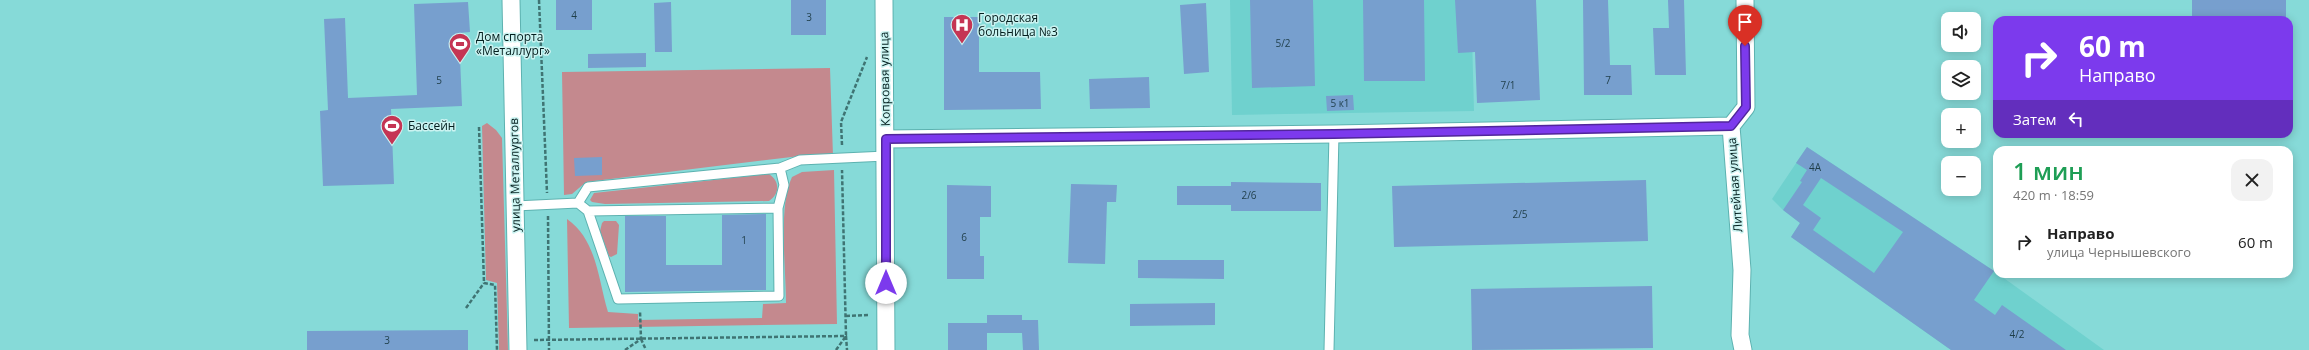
<!DOCTYPE html>
<html lang="ru">
<meta charset="utf-8">
<style>
body{margin:0;font-family:"Open Sans",sans-serif;background:#f2f2f2;color:#222;height:100vh;display:flex;flex-direction:column;font-size:15px;white-space:nowrap}
*{box-sizing:border-box;margin:0}
p{font-size:13px;color:#767676}
.icon{flex:none;width:22px;height:22px;fill:none;stroke:currentColor;stroke-width:2;stroke-linecap:round;stroke-linejoin:round}
.map{position:relative;flex:1;overflow:hidden}
.drawer{position:absolute;left:1993px;top:146px;width:300px;height:132px;display:flex;flex-direction:column;background:#fff;border-radius:12px;box-shadow:0 2px 10px #0003}
.drawer>*{flex:none}
.top-card{position:absolute;left:1993px;top:16px;width:300px;height:122px;border-radius:12px;box-shadow:0 2px 10px #0003;background:#7c3aed;color:#fff;overflow:hidden}
.fabs{position:absolute;left:1941px;top:12px;display:grid;gap:8px}
.fabs a{display:grid;place-items:center;width:40px;height:40px;border-radius:8px;background:#fff;box-shadow:0 2px 10px #0003;font-size:20px}
.pin{position:absolute;display:grid;place-items:center;width:34px;height:34px;color:#fff;margin:-41px -17px;border-radius:50% 50% 50% 0;rotate:-45deg;box-shadow:0 0 4px #0007}
.pin .icon{rotate:45deg}
.me{position:absolute;width:44px;margin:-22px;rotate:0deg;stroke-linejoin:round;filter:drop-shadow(0 0 3px #0008)}
.turn{display:flex;align-items:center;gap:14px;height:84px;padding:0 20px;font-size:18px}
.turn .icon{width:52px;height:52px;stroke-width:2.5}
.turn b{display:block;font-size:28px;line-height:34px}
.then{display:flex;align-items:center;height:38px;padding:0 20px;background:#0003;gap:8px;font-size:15px}
.round{display:grid;place-items:center;flex:none;width:42px;height:42px;border-radius:12px;background:#f2f2f2}
.headline{display:flex;align-items:center;justify-content:space-between;height:68px;padding:0 20px}
h1{font-size:24px;font-weight:600;line-height:30px;color:#1e9e55}
ul{padding:0;list-style:none}
li{display:flex;align-items:center;gap:12px;height:56px;padding:0 20px}
li div{flex:1}
li b{display:block;font-size:15px}
li em{font-style:normal}
.map>svg:first-child{display:block}
.built{fill:#6fd1ce}
.green{fill:#c4898e}
.building{fill:#779fce;fill-rule:evenodd}
.lines{fill:none;stroke-linecap:round;stroke-linejoin:round}
.lane-casing{stroke:#5db2b0;stroke-width:11}
.street-casing{stroke:#5db2b0;stroke-width:19}
.path{stroke:#3f7473;stroke-width:2.5;stroke-dasharray:4 2;stroke-linecap:butt}
.lane{stroke:#fff;stroke-width:9}
.street{stroke:#fff;stroke-width:17}
.route-casing{stroke:#51269a;stroke-width:10}
.route{stroke:#7c3aed;stroke-width:7}
.labels{text-anchor:middle;stroke-width:3;stroke-linejoin:round;paint-order:stroke}
.number-label{font-size:10px;fill:#1f3e49}
.poi-label{font-size:12px;fill:#021d1d;stroke:#cbf3f1;text-anchor:start}
.street-label{font-size:12px;fill:#021d1d;stroke:#cbf3f1}
</style>
<div class="map">
<svg width="2309" height="350" viewBox="0 0 2309 350">
<rect width="100%" height="100%" fill="#86dad8"/>
<!-- built -->
<path class="built" d="M 1230,0 L 1471,0 L 1474,111 L 1232,115 Z
M 1807,147 L 1994,271 L 2104,350 L 1951,350 L 1791,237 L 1800,223 L 1783,210 L 1772,199 Z"/>
<!-- green -->
<path class="green" d="M 830,68 L 833,156 L 800,156 L 586,182 L 572,194 L 564,195 L 562,72 Z
M 487,123 L 496,130 L 502,138 L 508,350 L 499,350 L 497,283 L 486,280 L 482,126 Z
M 834,170 L 837,324 L 569,328 L 567,219 C 597,240 598,279 608,312 L 638,314 L 638,320 L 762,318 L 763,304 L 786,303 C 786,269 778,206 792,177 L 802,172 Z
M 769,174 C 780,181 780,194 769,201 L 605,204 L 592,202 L 590,200 L 594,193 Z
M 604,221 L 616,221 L 619,225 L 617,254 L 611,257 L 609,256 L 600,231 L 602,223 Z"/>
<!-- building -->
<path class="building" d="M 556,0 L 592,0 L 592,30 L 556,30 Z
M 791,0 L 826,0 L 826,35 L 791,35 Z
M 1250,0 L 1313,0 L 1315,86 L 1252,88 Z
M 1363,0 L 1424,0 L 1425,81 L 1364,81 Z
M 1455,0 L 1536,0 L 1540,100 L 1477,103 L 1475,52 L 1458,53 Z
M 1583,0 L 1608,0 L 1610,65 L 1631,65 L 1632,95 L 1584,95 Z
M 1668,0 L 1684,0 L 1686,75 L 1655,75 L 1653,28 L 1669,28 Z
M 2192,0 L 2286,0 L 2286,20 L 2192,20 Z
M 468,2 L 470,32 L 459,33 L 462,106 L 391,109 L 394,184 L 323,186 L 320,111 L 328,110 L 324,19 L 345,18 L 348,98 L 417,95 L 414,4 Z
M 671,2 L 672,52 L 655,52 L 654,3 Z
M 1206,3 L 1209,72 L 1184,74 L 1180,5 Z
M 944,17 L 979,17 L 979,72 L 1040,72 L 1041,109 L 944,110 Z
M 646,53 L 646,67 L 588,68 L 588,54 Z
M 1149,77 L 1150,108 L 1090,109 L 1089,79 Z
M 1353,95 L 1354,110 L 1327,111 L 1326,96 Z
M 1807,147 L 1994,271 L 1974,300 L 1995,315 L 2002,305 L 2066,350 L 1951,350 L 1791,237 L 1800,223 L 1783,210 L 1802,182 L 1800,181 L 1807,170 L 1796,163 ZM 1821,178 L 1903,232 L 1874,273 L 1813,230 L 1821,218 L 1803,205 Z
M 602,157 L 602,175 L 575,176 L 574,158 Z
M 1646,180 L 1648,241 L 1394,247 L 1392,186 Z
M 1231,182 L 1321,183 L 1321,211 L 1231,211 L 1231,205 L 1177,205 L 1177,186 L 1231,186 Z
M 1071,184 L 1117,185 L 1116,202 L 1107,202 L 1105,264 L 1068,263 Z
M 947,185 L 991,186 L 991,217 L 980,217 L 980,256 L 984,256 L 984,279 L 947,279 Z
M 766,214 L 766,290 L 625,292 L 625,216 L 666,216 L 666,265 L 722,265 L 722,215 Z
M 1138,260 L 1224,260 L 1224,279 L 1138,278 Z
M 1652,286 L 1653,348 L 1472,350 L 1471,289 Z
M 1215,303 L 1215,325 L 1130,326 L 1130,304 Z
M 987,315 L 1022,315 L 1022,320 L 1038,320 L 1039,350 L 1023,350 L 1022,333 L 987,333 Z
M 948,323 L 987,323 L 987,350 L 948,350 Z
M 468,330 L 468,350 L 307,350 L 307,331 Z"/>
<g class="lines">
<!-- lane casing -->
<g class="lane-casing">
<path id="lane" d="M 578,203 L 588,211 L 618,299 L 779,296 L 778,208 L 784,185 L 780,168
M 515,206 L 578,203 L 588,187 L 780,168 L 800,160 L 886,156
M 588,211 L 778,208
M 1329,350 L 1334,134"/>
</g>
<!-- street casing -->
<g class="street-casing">
<path id="street" d="M 511,0 L 518,350
M 884,0 L 886,350
M 886,139 L 1334,134 L 1731,126
M 1743,350 L 1740,335 L 1742,270 L 1731,126 L 1746,107 L 1745,0"/>
</g>
<!-- path -->
<path class="path" d="M 539,0 L 547,193
M 479,127 L 484,283 L 495,285 L 497,350
M 842,145 L 841,122 L 867,57
M 548,216 L 549,350
M 466,308 L 484,283
M 846,316 L 869,315
M 641,339 L 646,350
M 534,340 L 846,336 L 847,350
M 625,350 L 641,339 L 640,311
M 836,350 L 846,336 L 842,170"/>
<!-- lane -->
<use href="#lane" class="lane"/>
<!-- street -->
<use href="#street" class="street"/>
</g>
<g class="lines">
<!-- route casing -->
<g class="route-casing">
<path id="route" d="M 886,283 L 886,139 L 1334,134 L 1731,126 L 1746,107 L 1745,46"/>
</g>
<!-- route -->
<use href="#route" class="route"/>
</g>
<!-- icons -->
<defs>
<g id="hospital-pin" transform="scale(1.15)"><path d="M0 17L-7.5 6A9.5 9.5 0 1 1 7.5 6Z" fill="#c53554" stroke="#cbf3f1"/><path d="M-5-5h3v3.5h4V-5h3V5h-3V1.5h-4V5h-3Z" fill="#fff"/></g>
<g id="stadium-pin" transform="scale(1.15)"><path d="M0 17L-7.5 6A9.5 9.5 0 1 1 7.5 6Z" fill="#c53554" stroke="#cbf3f1"/><path d="M0-5a6.5 5 0 1 0 0 10a6.5 5 0 1 0 0-10ZM-3.5-1.8h7v3.6h-7Z" fill="#fff"/></g>
</defs>
<g fill-rule="evenodd">
<use href="#hospital-pin" x="962" y="25"/>
<use href="#stadium-pin" x="460" y="44"/>
<use href="#stadium-pin" x="392" y="126"/>
</g>
<g class="labels">
<!-- number labels -->
<g class="number-label">
<text x="574" y="19">4</text>
<text x="809" y="21">3</text>
<text x="1283" y="47">5/2</text>
<text x="439" y="84">5</text>
<text x="1608" y="84">7</text>
<text x="1508" y="89">7/1</text>
<text x="1340" y="107">5 к1</text>
<text x="1815" y="171">4А</text>
<text x="1249" y="199">2/6</text>
<text x="1520" y="218">2/5</text>
<text x="964" y="241">6</text>
<text x="744" y="244">1</text>
<text x="2017" y="338">4/2</text>
<text x="387" y="344">3</text>
</g>
<!-- poi labels -->
<g class="poi-label">
<text x="978" y="22">Городская<tspan x="978" dy="14">больница №3</tspan></text>
<text x="476" y="41">Дом спорта<tspan x="476" dy="14">«Металлург»</tspan></text>
<text x="408" y="130">Бассейн</text>
</g>
<!-- street labels -->
<g class="street-label">
<text transform="translate(885 79) rotate(-91)" y="4">Копровая улица</text>
<text transform="translate(515 175) rotate(-91)" y="4">улица Металлургов</text>
<text transform="translate(1735 185) rotate(-94)" y="4">Литейная улица</text>
</g>
</g>
</svg>
<div class="fabs">
<a><svg class="icon" aria-label="sound" viewBox="0 0 24 24"><path d="M4 9h4l5-4v14l-5-4H4zM17 9q2 3 0 6"/></svg></a>
<a><svg class="icon" aria-label="layers" viewBox="0 0 24 24"><path d="M12 4l9 5-9 5-9-5zM3 14l9 5 9-5"/></svg></a>
<a>+</a>
<a>−</a>
</div>
<div class="pin" style="left:1745px;top:46px;background:#d93025"><svg class="icon" aria-label="arrive" viewBox="0 0 24 24"><path d="M6 21V4h12l-3 4 3 4H6"/></svg></div>
<svg class="me" style="left:886px;top:283px" viewBox="-20 -20 40 40"><circle r="19" fill="#fff"/><path d="M0-13L10 11 0 6-10 11z" fill="#7c3aed"/></svg>
<div class="top-card">
<div class="turn"><svg class="icon" aria-label="right" viewBox="0 0 24 24"><path d="M7 20v-9h11M14 6l5 5-5 5"/></svg><div><b>60 m</b>Направо</div></div>
<div class="then">Затем<svg class="icon" aria-label="left" viewBox="0 0 24 24"><path d="M17 20v-9H6M10 6l-5 5 5 5"/></svg></div>
</div>
<section class="drawer">
<div class="headline"><div><h1>1 мин</h1><p>420 m · 18:59</p></div><a class="round"><svg class="icon" aria-label="close" viewBox="0 0 24 24"><path d="M6 6l12 12M18 6L6 18"/></svg></a></div>
<ul>
<li><svg class="icon" aria-label="right" viewBox="0 0 24 24"><path d="M7 20v-9h11M14 6l5 5-5 5"/></svg><div><b>Направо</b><p>улица Чернышевского</p></div><em>60 m</em></li>
</ul>
</section>
</div>
